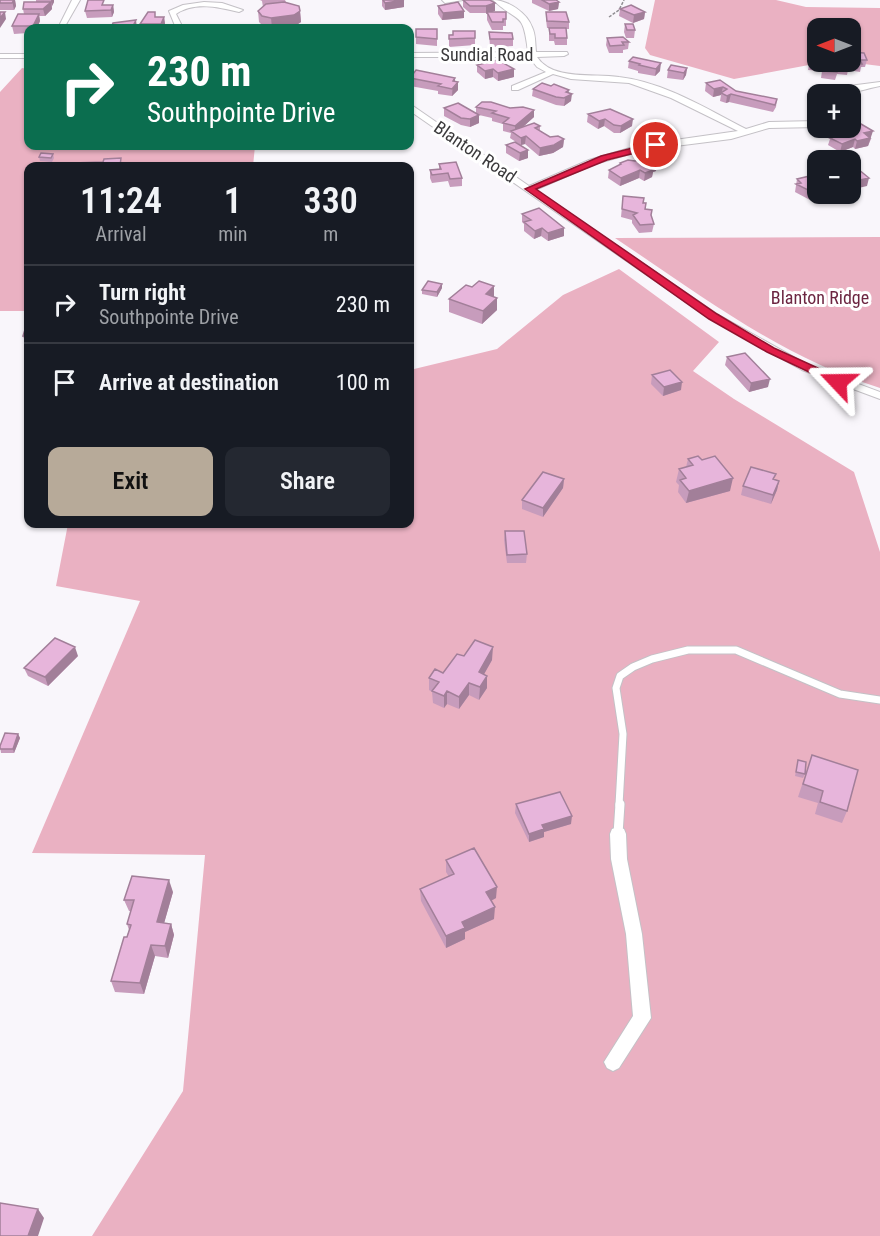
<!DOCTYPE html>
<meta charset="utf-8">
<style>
body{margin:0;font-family:"Roboto Condensed",sans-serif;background:#242831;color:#f1f3f6;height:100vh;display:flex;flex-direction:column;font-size:22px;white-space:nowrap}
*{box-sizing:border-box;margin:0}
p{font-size:20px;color:#9ea1a6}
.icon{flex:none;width:33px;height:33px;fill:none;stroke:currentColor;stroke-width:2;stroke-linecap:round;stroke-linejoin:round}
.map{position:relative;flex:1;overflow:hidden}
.panel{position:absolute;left:24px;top:162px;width:390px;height:366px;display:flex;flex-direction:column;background:#171b24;border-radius:12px;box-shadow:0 2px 4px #0004}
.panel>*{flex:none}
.top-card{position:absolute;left:24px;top:24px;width:390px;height:126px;border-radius:12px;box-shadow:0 2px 4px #0004;background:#0b6e4f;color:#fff;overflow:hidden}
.needle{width:39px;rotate:270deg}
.fabs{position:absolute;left:807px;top:18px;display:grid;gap:12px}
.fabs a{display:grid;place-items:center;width:54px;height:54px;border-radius:12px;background:#171b24;box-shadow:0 2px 4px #0004;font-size:30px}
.pin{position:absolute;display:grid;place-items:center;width:51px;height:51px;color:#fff;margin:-26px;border:3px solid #fff;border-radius:50%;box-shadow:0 2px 6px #0007}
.me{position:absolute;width:66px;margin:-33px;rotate:293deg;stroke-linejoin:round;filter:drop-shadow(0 0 4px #0008)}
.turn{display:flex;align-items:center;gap:21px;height:126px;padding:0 24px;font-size:27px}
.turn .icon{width:78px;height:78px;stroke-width:2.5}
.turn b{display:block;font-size:42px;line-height:51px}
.eta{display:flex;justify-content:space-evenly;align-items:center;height:102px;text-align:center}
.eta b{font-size:36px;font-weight:600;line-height:42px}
.cta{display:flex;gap:12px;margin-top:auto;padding:12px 24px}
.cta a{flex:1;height:69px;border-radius:12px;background:#b7aa99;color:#111;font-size:24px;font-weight:600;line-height:69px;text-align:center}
.cta a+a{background:#242831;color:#f1f3f6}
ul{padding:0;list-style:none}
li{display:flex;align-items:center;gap:18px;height:78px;padding:0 24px;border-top:2px solid #363941}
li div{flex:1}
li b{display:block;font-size:22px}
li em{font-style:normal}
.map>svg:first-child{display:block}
.green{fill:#eab1c2}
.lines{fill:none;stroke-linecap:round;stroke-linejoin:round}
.lane-far1-casing{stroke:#c4c1c6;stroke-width:9}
.lane-casing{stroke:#c4c1c6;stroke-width:11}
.street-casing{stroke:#c4c1c6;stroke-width:2}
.path{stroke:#918f93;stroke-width:1.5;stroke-dasharray:3 1.5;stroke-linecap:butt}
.lane-far1{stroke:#fff;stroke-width:7}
.lane{stroke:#fff;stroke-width:9}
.street{fill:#fff;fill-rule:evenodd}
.wall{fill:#c79cbc}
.shaded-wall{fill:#a27f99}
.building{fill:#e7b5db;stroke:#a27f99;stroke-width:1.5}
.route{fill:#e11d48;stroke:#92132f;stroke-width:1.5}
.labels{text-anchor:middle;stroke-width:6;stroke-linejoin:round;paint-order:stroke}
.far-street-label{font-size:18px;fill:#3a393b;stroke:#fff}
.far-park-label{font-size:18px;fill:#6c2541;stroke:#fff}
</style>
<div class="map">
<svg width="880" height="1236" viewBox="0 0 880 1236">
<rect width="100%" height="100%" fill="#f9f6fb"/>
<!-- green -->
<path class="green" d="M 655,0 L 776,0 L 806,7 L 880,8 L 880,66 L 848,62 L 850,62 L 850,28 L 818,28 L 818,62 L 825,62 L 734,79 L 650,55 L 645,48 Z
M 22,68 L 28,69 L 28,146 L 255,146 L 253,166 L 28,166 L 28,311 L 0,311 L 0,92 Z
M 880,237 L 880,388 C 782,358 699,294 615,238 Z
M 619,269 L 719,342 L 693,371 L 734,399 L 854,472 L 880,552 L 880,1236 L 92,1236 L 183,1091 L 205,855 L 32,853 L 140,601 L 56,586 L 68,524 L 410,524 L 410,370 L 497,349 L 563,295 Z"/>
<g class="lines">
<!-- lane-far1 casing -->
<g class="lane-far1-casing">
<path id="lane-far1" d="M 619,805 L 623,734 L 616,688 L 620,676 L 633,667 L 652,659 L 688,650 L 736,650 L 840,694 L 880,700"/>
</g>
<!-- lane casing -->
<g class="lane-casing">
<path id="lane" d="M 618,834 L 620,804"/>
</g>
<!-- street casing -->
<g class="street-casing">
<path id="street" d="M 72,0 L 80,0 L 64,28 L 58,28 Z
M 442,0 L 463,0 L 445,3 Z
M 493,0 C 508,0 527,13 532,27 C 536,35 535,44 536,52 L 567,52 L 568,54 L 564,56 L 537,57 C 553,81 593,73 619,77 C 664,82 707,109 746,129 L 769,122 L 818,121 L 818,127 L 769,128 L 731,139 L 644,150 L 595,164 L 535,190 L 717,314 L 810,366 L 880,392 L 880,399 L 802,370 L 709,318 L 410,111 L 410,106 L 413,106 L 529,186 L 589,160 L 640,145 L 738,131 L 671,98 L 629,83 L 571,79 L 553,74 L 518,90 L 512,90 L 512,86 L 546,72 L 537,67 L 529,57 L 410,57 L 410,53 L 528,52 C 523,10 520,25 493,0 Z
M 204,2 L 222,3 L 243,10 L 239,12 C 219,7 194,1 176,14 L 183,28 L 176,28 L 169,11 L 183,5 Z
M 0,54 L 28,54 L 28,58 L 0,58 Z
M 880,82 L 880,86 C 868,88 848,95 838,94 L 849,86 Z
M 618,827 L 624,829 L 626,834 L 627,859 L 642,934 L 651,1018 L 619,1068 L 613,1071 L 607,1068 L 604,1062 L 633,1016 L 626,934 L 611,859 L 610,834 L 612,829 Z"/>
</g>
<!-- path -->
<path class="path" d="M 609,17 L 619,10 L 624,0
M 301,28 L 309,28"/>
<!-- lane-far1 -->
<use href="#lane-far1" class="lane-far1"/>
<!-- lane -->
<use href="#lane" class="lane"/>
<!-- street -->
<use href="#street" class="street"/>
</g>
<!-- wall -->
<path class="wall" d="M 0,0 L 15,0 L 16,6 L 14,10 L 0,10 Z
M 36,0 L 54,0 L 54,2 L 52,6 L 52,9 L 45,16 L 39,16 L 40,21 L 37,28 L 28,28 L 28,33 L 14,34 L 12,26 L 24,14 L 23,9 L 36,2 Z
M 260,0 L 285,0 L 286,2 L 300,11 L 301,22 L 295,26 L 277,28 L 270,28 L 263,26 L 259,22 L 258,11 L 263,7 L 262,1 Z
M 382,0 L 404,0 L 404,7 L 385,10 L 382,6 Z
M 463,0 L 495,3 L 495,11 L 489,12 L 506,19 L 506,26 L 503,26 L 503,30 L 492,30 L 487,20 L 487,13 L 470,13 L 463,7 Z
M 532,0 L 556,0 L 559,2 L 558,9 L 549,11 L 532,3 Z
M 113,5 L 114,12 L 112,17 L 87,18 L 85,11 Z
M 438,6 L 464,11 L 464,18 L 442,20 L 438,14 Z
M 620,9 L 645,12 L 644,19 L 633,23 L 619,16 Z
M 546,12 L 569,22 L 569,29 L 566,29 L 567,38 L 567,45 L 555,45 L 554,41 L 549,41 L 549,28 L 547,28 L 546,19 Z
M 155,17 L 164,17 L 165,24 L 163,28 L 141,28 L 140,24 Z
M 625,24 L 635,30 L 634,38 L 626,38 L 624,32 Z
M 416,29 L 437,29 L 437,46 L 416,44 Z
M 475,31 L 475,45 L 449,47 L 449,35 Z
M 489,32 L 513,39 L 513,46 L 490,47 Z
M 607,38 L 629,42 L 628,49 L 623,50 L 623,53 L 609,53 L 606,45 Z
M 850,52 L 867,60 L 865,67 L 861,67 L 860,72 L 848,70 L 847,75 L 837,74 L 835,80 L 821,78 L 822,71 L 808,70 L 810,59 L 850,62 Z
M 633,57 L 660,71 L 655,76 L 638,73 L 638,71 L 628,68 L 629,61 Z
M 477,65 L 514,69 L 514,77 L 498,81 L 493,77 L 485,79 L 477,72 Z
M 687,68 L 686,75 L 683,80 L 667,78 L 668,70 Z
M 410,77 L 455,78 L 455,81 L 458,82 L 458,90 L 452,96 L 438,94 L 438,91 L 410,86 Z
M 706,83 L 736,91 L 777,99 L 776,107 L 773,112 L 729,102 L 726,103 L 720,101 L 721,95 L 713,97 L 705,91 Z
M 533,89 L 569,93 L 571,101 L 564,106 L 556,105 L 532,96 Z
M 476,107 L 534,117 L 523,127 L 540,126 L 540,131 L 550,137 L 564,139 L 563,147 L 553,153 L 539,156 L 525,144 L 521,145 L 528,150 L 528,158 L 519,161 L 506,153 L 506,145 L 519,144 L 510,138 L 511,133 L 503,131 L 503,124 L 492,121 L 492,118 L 479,115 L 479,123 L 470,127 L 461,125 L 444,116 L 444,108 L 476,113 Z
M 588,114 L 632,126 L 620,133 L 614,133 L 604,126 L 598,129 L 587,122 Z
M 830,130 L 843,131 L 871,139 L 868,146 L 855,149 L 853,147 L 840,152 L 828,145 L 830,139 L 828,138 Z
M 53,154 L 54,158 L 52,162 L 40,161 L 39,157 Z
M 635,161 L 656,171 L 653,172 L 652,177 L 644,181 L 639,178 L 620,186 L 608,178 L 609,170 L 619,165 L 620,163 Z
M 439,164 L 462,178 L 462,186 L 450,187 L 448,181 L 432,183 L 430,178 L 430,170 L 439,169 Z
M 818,174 L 810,200 L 795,192 L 797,179 Z
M 623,196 L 646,203 L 646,209 L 651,217 L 654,224 L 652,232 L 639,233 L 632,223 L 632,220 L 621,217 Z
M 522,214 L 564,236 L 548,241 L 541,236 L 534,239 L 524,231 L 524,224 L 522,222 Z
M 442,288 L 437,297 L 422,294 L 422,290 Z
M 497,298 L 497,310 L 482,324 L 449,312 L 449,299 Z
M 28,320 L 28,344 L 26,344 L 23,336 Z
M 727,357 L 768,387 L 749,392 L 725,365 Z
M 652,375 L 681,390 L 663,396 L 651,384 Z
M 688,459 L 702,460 L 730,491 L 686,503 L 678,492 L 679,485 L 676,482 L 679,469 L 686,467 Z
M 564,479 L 563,488 L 543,517 L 522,509 L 522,500 Z
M 774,480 L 779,481 L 777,490 L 771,504 L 741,495 L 743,486 Z
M 505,531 L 527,554 L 526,563 L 507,563 L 504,540 Z
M 78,656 L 48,686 L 28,676 L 24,668 Z
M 464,656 L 492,660 L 484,674 L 487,676 L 487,688 L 479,700 L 469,695 L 459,709 L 447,704 L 444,708 L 433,703 L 432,692 L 429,690 L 429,678 L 443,673 Z
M 18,734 L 20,738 L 14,753 L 1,753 L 0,746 Z
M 812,755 L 847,811 L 842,823 L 815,814 L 818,803 L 798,797 Z
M 798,760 L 805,774 L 803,778 L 795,776 Z
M 516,804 L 571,824 L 544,832 L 544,837 L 529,842 L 515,813 Z
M 446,860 L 496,898 L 491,901 L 494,919 L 465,932 L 465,939 L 446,948 L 421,901 L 420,889 L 449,877 L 446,872 Z
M 173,892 L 164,923 L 171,924 L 174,935 L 168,958 L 155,956 L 144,994 L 115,992 L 111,981 L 129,930 L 127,924 L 131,911 L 129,911 L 124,900 Z"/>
<!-- shaded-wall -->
<path class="shaded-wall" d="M 12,0 L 15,0 L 16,6 L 14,10 Z
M 51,0 L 54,0 L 54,2 L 52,6 Z
M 404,0 L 404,7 L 385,10 L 385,3 Z
M 51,2 L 52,9 L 45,16 L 43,9 Z
M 559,2 L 558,9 L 549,11 L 549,4 Z
M 495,3 L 495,11 L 486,14 L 486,6 Z
M 113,5 L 114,12 L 112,17 L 111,10 Z
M 300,11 L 301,22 L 295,26 L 272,28 L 271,18 Z
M 464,11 L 464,18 L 442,20 L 443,13 Z
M 5,12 L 6,19 L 0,28 L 0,18 Z
M 645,12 L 644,19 L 633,23 L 634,15 Z
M 39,14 L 40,21 L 37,28 L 33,28 L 33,26 Z
M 164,17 L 165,24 L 163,28 L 162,28 L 161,24 Z
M 136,20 L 137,28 L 132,28 Z
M 661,63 L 660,71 L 655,76 L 656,69 Z
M 687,68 L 686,75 L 683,80 L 684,73 Z
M 493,69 L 493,77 L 485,79 L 485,71 Z
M 514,69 L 514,77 L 498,81 L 498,73 Z
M 455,78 L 455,86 L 458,82 L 458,90 L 452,96 L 453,81 Z
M 723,87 L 721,95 L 713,97 L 714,89 Z
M 569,90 L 568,96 L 572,94 L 571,101 L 564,106 L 566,92 Z
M 731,94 L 729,102 L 726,103 L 727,96 Z
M 534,110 L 534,117 L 515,134 L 515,126 Z
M 479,115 L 479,123 L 470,127 L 470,119 Z
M 605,119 L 604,126 L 598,129 L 599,121 Z
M 633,119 L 632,126 L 620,133 L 621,126 Z
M 873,131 L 868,146 L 855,149 L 857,141 L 864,133 Z
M 526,136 L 525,144 L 521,145 L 521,138 Z
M 564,139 L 563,147 L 553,153 L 539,156 L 540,148 Z
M 855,139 L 853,147 L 840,152 L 842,144 Z
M 528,150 L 528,158 L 519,161 L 520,153 Z
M 657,163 L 656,171 L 653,172 L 652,177 L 644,181 L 645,173 L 648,167 Z
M 640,170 L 639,178 L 620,186 L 621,178 Z
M 869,178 L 867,186 L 850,190 L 851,182 Z
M 818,191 L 818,194 L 839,194 L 810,200 L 812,192 Z
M 542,228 L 541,236 L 534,239 L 535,231 Z
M 564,228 L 564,236 L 548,241 L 548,233 Z
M 442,284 L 442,288 L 437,297 L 437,292 Z
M 494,286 L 494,299 L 486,294 Z
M 497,298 L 497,310 L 482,324 L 483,311 Z
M 770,379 L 768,387 L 749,392 L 751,383 Z
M 682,382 L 681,390 L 663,396 L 664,387 Z
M 733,478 L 730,491 L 686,503 L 689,491 Z
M 564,479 L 563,488 L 543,517 L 543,508 Z
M 779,481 L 777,490 L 771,504 L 773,495 Z
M 75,647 L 78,656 L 48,686 L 45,677 Z
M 493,647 L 492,660 L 478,685 L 479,672 Z
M 487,676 L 487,688 L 479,700 L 480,687 Z
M 469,683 L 469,695 L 459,709 L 459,697 Z
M 447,691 L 447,704 L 444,708 L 444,696 Z
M 18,734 L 20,738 L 14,753 L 13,749 Z
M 572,816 L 571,824 L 544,832 L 544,837 L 529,842 L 529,834 L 542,825 Z
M 169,880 L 173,892 L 161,934 L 157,922 Z
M 497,887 L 496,898 L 485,904 L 486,892 Z
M 495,907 L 494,919 L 465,932 L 465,939 L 446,948 L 446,936 L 462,922 Z
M 171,924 L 174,935 L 168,958 L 165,946 Z
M 151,945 L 155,956 L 144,994 L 140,983 Z
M 38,1209 L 44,1218 L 38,1236 L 28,1236 Z"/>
<!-- building -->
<path class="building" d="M 0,0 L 14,0 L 12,3 L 0,3 Z
M 88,0 L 104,0 L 102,5 L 113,5 L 111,10 L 85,11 Z
M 383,0 L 404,0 L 385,3 Z
M 463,0 L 490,0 L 495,3 L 486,6 L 470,6 Z
M 542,0 L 556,0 L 559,2 L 549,4 Z
M 24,2 L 51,2 L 43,9 L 23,9 Z
M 284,2 L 299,6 L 300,11 L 294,15 L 271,18 L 262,16 L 258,11 L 266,4 Z
M 458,2 L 464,11 L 443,13 L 438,6 Z
M 631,5 L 645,12 L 634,15 L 620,9 Z
M 0,12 L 5,12 L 0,18 Z
M 148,12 L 155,12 L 155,17 L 164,17 L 161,24 L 140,24 Z
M 487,12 L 506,12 L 506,19 L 503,19 L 503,22 L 492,22 Z
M 546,12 L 566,12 L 569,22 L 547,21 Z
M 18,14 L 39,14 L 33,26 L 12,26 Z
M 136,20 L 132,28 L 111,28 L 113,23 Z
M 625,24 L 633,24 L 635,30 L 627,30 Z
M 549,28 L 566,28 L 567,38 L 555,38 L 555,34 L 550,34 Z
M 416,29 L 437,29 L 437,39 L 416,37 Z
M 453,31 L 475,31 L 475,38 L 449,39 L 449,35 L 453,35 Z
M 489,32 L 512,33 L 513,39 L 490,39 Z
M 623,37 L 629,42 L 622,42 L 624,45 L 610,46 L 607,38 Z
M 850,52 L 864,53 L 867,60 L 860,60 L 862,64 L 849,63 L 849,68 L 838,67 L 837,72 L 823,71 L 824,64 L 810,62 L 810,59 L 818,60 L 818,62 L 850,62 Z
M 633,57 L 661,63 L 656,69 L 639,65 L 640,64 L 629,61 Z
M 498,60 L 514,69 L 498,73 L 493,69 L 485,71 L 477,65 Z
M 671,65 L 687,68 L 684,73 L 668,70 Z
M 416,70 L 455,78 L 453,81 L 458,82 L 452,89 L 438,86 L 441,84 L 410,78 Z
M 720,80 L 736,91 L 777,99 L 775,105 L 731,94 L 727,96 L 721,93 L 727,89 L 723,87 L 714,89 L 706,83 Z
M 542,83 L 551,86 L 554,84 L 569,90 L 566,92 L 572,94 L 564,98 L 556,97 L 533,89 Z
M 482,102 L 491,102 L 510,108 L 523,107 L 534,110 L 515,126 L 503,123 L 509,118 L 492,113 L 496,111 L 476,107 Z
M 458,103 L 479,115 L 470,119 L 461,118 L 444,108 Z
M 610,109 L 633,119 L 621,126 L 614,125 L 605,119 L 599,121 L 588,114 Z
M 534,123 L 540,126 L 535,128 L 550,137 L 558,136 L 564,139 L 554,145 L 540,148 L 526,136 L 521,138 L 511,131 Z
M 861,124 L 873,131 L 864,133 L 870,138 L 857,141 L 855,139 L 842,144 L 830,138 L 838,136 L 830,130 L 839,128 L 843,131 Z
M 515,142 L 528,150 L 520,153 L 506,145 Z
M 41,153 L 53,154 L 51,158 L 39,157 Z
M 646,157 L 657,163 L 648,167 L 653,170 L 645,173 L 640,170 L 621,178 L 609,170 L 621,164 L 620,163 L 628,160 L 635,161 Z
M 121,158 L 120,166 L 72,166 L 73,163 L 103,162 L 104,159 Z
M 456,162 L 462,178 L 450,179 L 448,173 L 432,175 L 430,170 L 441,169 L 439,164 Z
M 858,169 L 869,178 L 851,182 L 850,171 Z
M 818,174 L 818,191 L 812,192 L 796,184 L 801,183 L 797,179 Z
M 623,196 L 644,198 L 643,203 L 646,203 L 645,209 L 652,210 L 651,215 L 654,224 L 640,225 L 633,215 L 637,213 L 622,209 Z
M 539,208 L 564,228 L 548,233 L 542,228 L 535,231 L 524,222 L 531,220 L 522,214 Z
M 428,281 L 442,284 L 437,292 L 422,290 Z
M 479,281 L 494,286 L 486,294 L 497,298 L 483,311 L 449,299 L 466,285 L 472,287 Z
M 28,320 L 28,336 L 23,336 Z
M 745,353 L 770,379 L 751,383 L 727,357 Z
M 670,370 L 682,382 L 664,387 L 652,375 Z
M 698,456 L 702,460 L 715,456 L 733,478 L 689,491 L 680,480 L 686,478 L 679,469 L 693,465 L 688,459 Z
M 751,467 L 776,474 L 773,479 L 779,481 L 773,495 L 743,486 Z
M 543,472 L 564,479 L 543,508 L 522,500 Z
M 505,531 L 524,531 L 527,554 L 507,555 Z
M 55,638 L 75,647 L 45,677 L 24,668 Z
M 475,640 L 493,647 L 479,672 L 487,676 L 480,687 L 469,683 L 459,697 L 447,691 L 444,696 L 432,691 L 439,682 L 429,678 L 435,669 L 443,673 L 457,654 L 464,656 Z
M 5,733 L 18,734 L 13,749 L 0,749 L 0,746 Z
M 812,755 L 858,770 L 847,811 L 820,802 L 823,791 L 803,784 Z
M 798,760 L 806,762 L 805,774 L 796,772 Z
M 560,792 L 572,816 L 542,825 L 544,829 L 529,834 L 516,804 Z
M 474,848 L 497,887 L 486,892 L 495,907 L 462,922 L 465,928 L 446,936 L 420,889 L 454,874 L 446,860 Z
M 132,876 L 169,880 L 157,922 L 171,924 L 165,946 L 151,945 L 140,983 L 111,981 L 124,937 L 127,937 L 131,925 L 127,924 L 134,900 L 124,900 Z
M 0,1203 L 38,1209 L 28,1236 L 0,1236 Z"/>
<!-- route -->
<path class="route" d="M 656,142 L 661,145 L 659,147 L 607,160 L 536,189 L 717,314 L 774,348 L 842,379 L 842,384 L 834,384 L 767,352 L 709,319 L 525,189 L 601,156 Z"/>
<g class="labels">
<!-- far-street labels -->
<g class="far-street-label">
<text x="487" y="61">Sundial Road</text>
<text transform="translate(475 152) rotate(34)" y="6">Blanton Road</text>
</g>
<!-- far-park labels -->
<g class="far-park-label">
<text x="820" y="304">Blanton Ridge</text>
</g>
</g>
</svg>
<div class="fabs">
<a><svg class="needle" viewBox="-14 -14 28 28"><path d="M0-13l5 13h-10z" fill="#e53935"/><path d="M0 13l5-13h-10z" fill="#9ea1a6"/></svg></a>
<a>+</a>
<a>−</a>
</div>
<div class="pin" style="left:656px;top:145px;background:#d93025"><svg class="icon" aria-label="arrive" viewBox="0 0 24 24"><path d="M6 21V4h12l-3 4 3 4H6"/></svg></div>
<svg class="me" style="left:838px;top:382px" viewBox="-20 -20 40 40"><path d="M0-17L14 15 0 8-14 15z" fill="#e11d48" stroke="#fff" stroke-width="4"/></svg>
<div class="top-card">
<div class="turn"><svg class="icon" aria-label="right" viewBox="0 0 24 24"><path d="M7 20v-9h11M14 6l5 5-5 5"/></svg><div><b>230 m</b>Southpointe Drive</div></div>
</div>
<section class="panel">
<div class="eta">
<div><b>11:24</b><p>Arrival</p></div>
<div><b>1</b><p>min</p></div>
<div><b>330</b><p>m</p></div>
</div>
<ul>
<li><svg class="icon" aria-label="right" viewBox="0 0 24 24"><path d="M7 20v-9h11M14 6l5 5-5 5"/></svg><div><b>Turn right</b><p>Southpointe Drive</p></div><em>230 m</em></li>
<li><svg class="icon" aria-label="arrive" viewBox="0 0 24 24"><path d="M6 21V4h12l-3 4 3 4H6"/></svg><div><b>Arrive at destination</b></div><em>100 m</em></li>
</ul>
<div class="cta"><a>Exit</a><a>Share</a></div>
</section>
</div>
